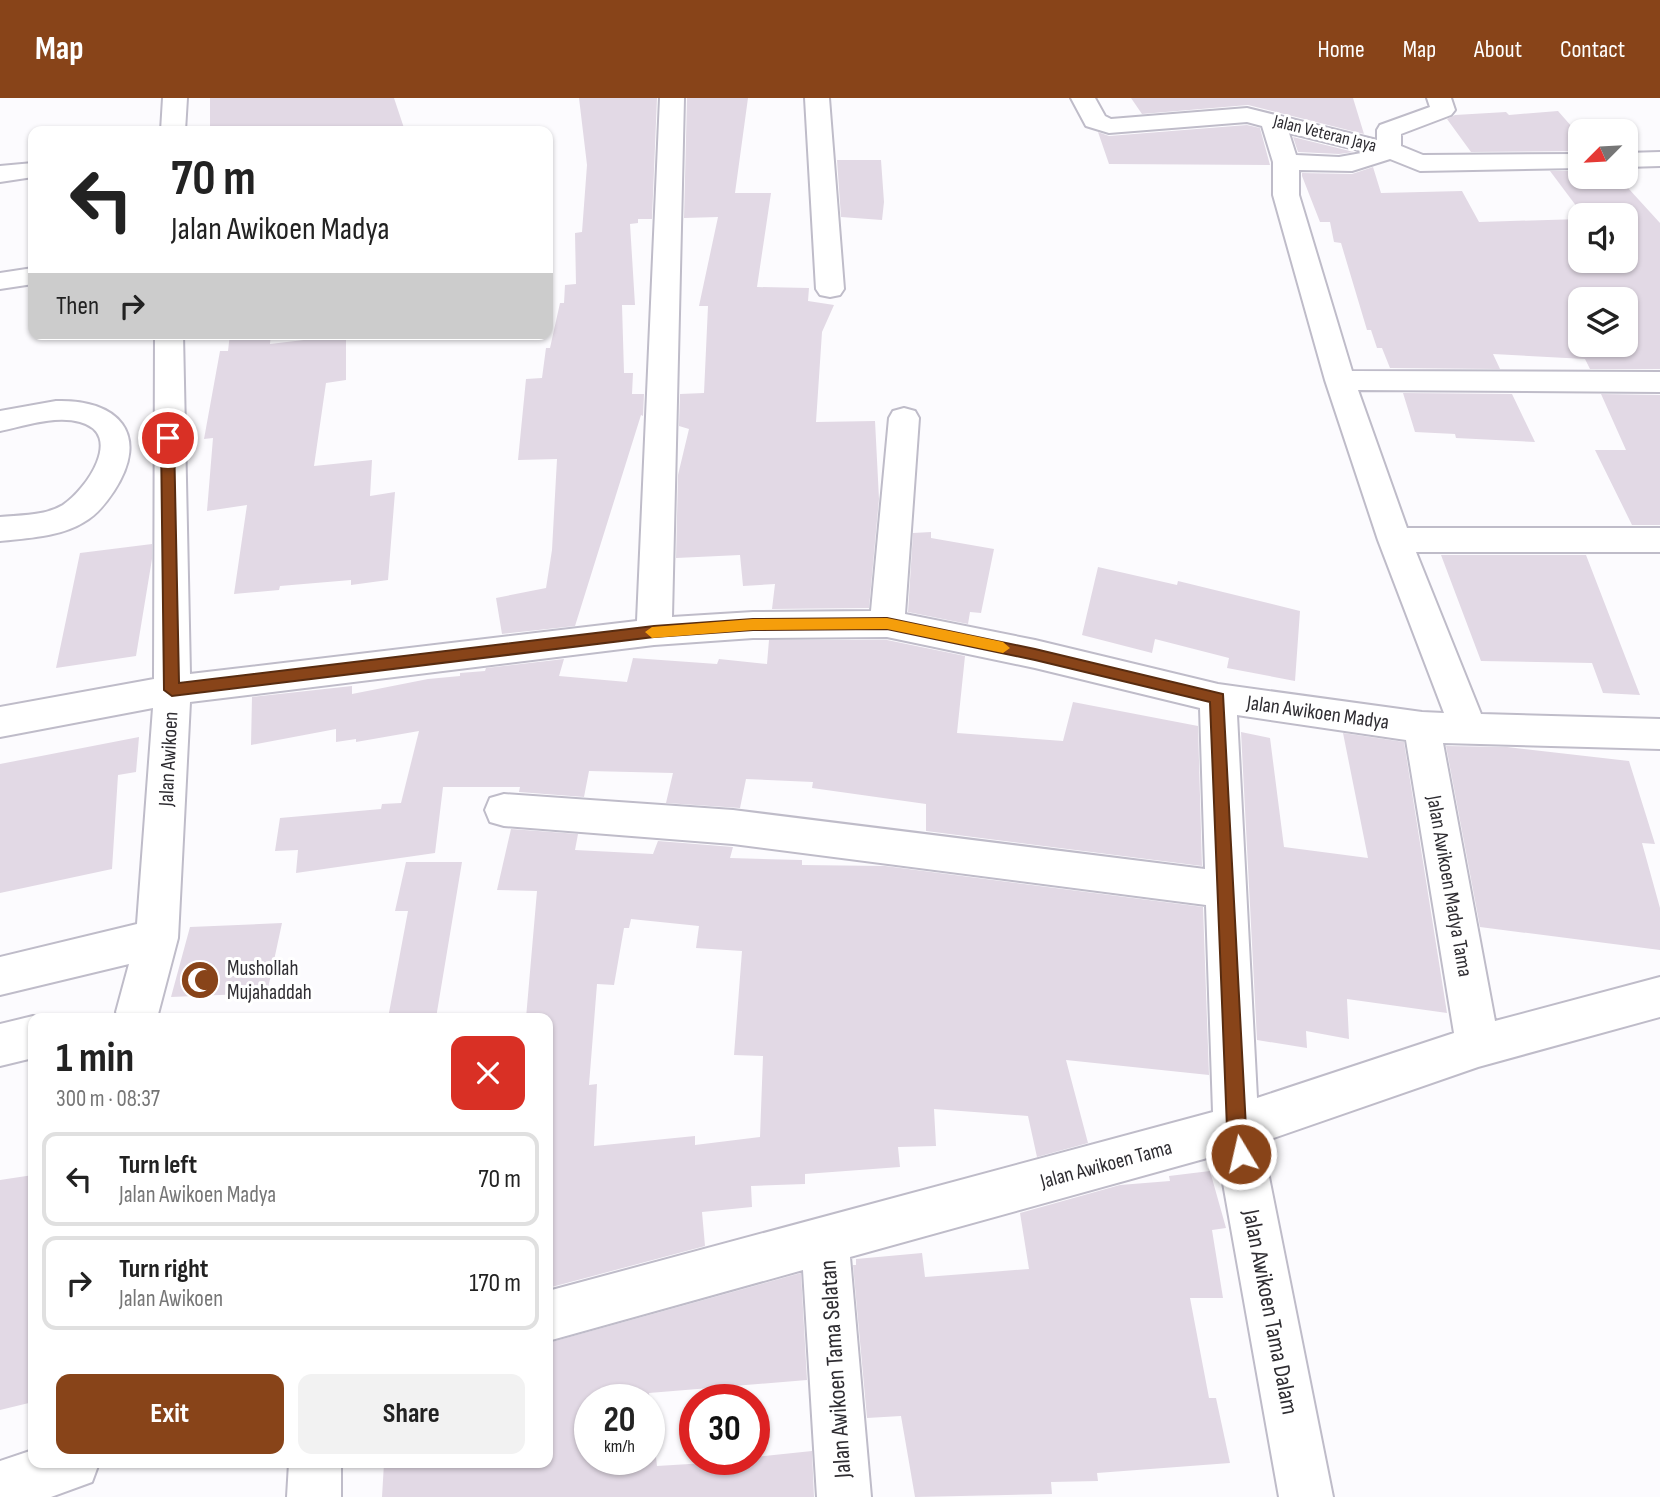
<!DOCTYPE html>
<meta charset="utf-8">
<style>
body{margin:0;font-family:"Sofia Sans Condensed",sans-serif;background:#f2f2f2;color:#222;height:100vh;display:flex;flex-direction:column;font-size:26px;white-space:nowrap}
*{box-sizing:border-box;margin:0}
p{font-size:23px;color:#767676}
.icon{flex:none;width:38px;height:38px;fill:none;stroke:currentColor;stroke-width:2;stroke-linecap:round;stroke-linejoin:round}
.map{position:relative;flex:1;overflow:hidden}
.drawer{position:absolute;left:28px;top:915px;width:525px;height:455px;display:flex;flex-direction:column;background:#fff;border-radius:14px;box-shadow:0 2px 5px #0004}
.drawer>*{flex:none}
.guide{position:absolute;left:28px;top:28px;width:525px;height:214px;border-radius:14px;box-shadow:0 2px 5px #0004;background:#fff;color:#222;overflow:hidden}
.needle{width:46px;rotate:246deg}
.tools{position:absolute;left:1568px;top:21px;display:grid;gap:14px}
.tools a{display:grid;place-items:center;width:70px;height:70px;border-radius:14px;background:#fff;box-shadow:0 2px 5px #0004;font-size:35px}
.speed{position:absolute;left:574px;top:1286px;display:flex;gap:14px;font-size:35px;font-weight:700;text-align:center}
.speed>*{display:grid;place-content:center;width:91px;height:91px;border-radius:50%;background:#fff;box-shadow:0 2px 5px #0004;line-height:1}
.speed small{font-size:18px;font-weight:400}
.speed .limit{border:10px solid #d22;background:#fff;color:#111}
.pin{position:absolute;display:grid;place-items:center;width:60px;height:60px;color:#fff;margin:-30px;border:4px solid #fff;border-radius:50%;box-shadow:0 2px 7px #0007}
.me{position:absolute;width:77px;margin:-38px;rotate:351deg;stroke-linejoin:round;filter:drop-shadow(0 0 5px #0008)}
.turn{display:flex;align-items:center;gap:24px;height:147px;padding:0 28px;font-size:32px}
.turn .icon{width:91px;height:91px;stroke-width:2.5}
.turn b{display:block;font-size:49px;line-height:60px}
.then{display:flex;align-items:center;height:66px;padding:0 28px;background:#0003;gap:14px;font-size:26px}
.round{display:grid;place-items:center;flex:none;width:74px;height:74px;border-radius:14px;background:#f2f2f2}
.overview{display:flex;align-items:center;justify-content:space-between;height:119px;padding:0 28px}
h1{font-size:42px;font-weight:700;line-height:52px}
.primary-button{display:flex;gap:14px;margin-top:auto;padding:14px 28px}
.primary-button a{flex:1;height:80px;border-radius:14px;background:#884419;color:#fff;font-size:28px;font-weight:700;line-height:80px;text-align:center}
.primary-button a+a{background:#f2f2f2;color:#222}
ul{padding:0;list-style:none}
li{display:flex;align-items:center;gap:21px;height:94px;margin:0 14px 10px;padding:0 14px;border:4px solid #e0e0e0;border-radius:14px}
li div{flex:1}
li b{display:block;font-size:26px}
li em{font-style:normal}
header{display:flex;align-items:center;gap:42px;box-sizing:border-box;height:98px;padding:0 35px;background:#884419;color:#fff}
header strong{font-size:33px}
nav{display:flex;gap:38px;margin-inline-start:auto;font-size:24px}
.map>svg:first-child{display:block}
.building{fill:#e2d9e5;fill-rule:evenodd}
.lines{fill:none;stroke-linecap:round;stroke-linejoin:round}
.minor-casing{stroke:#bfbcc9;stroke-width:4}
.minor{fill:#fff;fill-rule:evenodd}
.route{fill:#884419;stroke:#582c10;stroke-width:2}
.slow{fill:#f59e0b}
.labels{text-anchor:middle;stroke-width:6;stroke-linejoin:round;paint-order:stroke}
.far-street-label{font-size:18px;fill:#2f2d32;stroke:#fff}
.street-label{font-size:21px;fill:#2f2d32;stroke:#fff}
.poi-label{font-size:21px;fill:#2f2d32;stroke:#fff;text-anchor:start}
.near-street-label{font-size:24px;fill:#2f2d32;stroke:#fff}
</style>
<header>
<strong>Map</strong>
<nav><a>Home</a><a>Map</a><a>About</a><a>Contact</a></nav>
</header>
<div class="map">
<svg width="1660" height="1399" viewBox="0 0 1660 1399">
<rect width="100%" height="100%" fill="#fcfbfe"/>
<!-- building -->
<path class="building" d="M 210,0 L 394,0 L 405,33 L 210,33 Z
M 579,0 L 657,0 L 652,121 L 638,121 L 638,125 L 630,126 L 635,207 L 622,207 L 624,275 L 633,275 L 632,296 L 644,296 L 643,318 L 641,317 L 575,528 L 502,536 L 496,500 L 546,490 L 552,452 L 557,361 L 518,362 L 526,281 L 542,280 L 546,250 L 550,250 L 560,205 L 564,205 L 565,187 L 576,186 L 575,135 L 582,134 L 587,67 Z
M 687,0 L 748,0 L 735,95 L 771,95 L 757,189 L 809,190 L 808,203 L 834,207 L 822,234 L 816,324 L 875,323 L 879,401 L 869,510 L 772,511 L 775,486 L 743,488 L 740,457 L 676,460 L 678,377 L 689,331 L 679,328 L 680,296 L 704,295 L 708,208 L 699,208 L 718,119 L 684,120 Z
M 1131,0 L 1353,0 L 1364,36 L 1248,7 L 1142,16 Z
M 1558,13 L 1580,38 L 1580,53 L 1471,54 L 1447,21 L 1455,17 L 1506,14 L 1509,17 Z
M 1247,27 L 1260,30 L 1270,67 L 1109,66 L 1098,34 L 1109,38 Z
M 1293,39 L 1354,54 L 1339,56 L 1298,54 Z
M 837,62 L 881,62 L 884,104 L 882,122 L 841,119 Z
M 1373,69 L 1381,95 L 1462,93 L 1479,124 L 1580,121 L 1580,163 L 1626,163 L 1626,117 L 1583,117 L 1550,73 L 1580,73 L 1580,79 L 1618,79 L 1660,125 L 1660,271 L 1590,271 L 1585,261 L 1493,256 L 1500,271 L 1390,270 L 1382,250 L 1377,250 L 1371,232 L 1367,232 L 1341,145 L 1334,144 L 1330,124 L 1320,124 L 1302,78 L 1302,75 L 1352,76 ZM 1580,201 L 1626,201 L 1626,247 L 1580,247 Z
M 230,236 L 271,236 L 270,246 L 346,237 L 346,282 L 326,285 L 314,368 L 372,362 L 370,398 L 395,394 L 388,482 L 351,487 L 351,482 L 280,488 L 279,492 L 234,496 L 247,407 L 207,413 L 213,340 L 204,341 L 220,253 L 228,253 Z
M 1403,295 L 1512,296 L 1535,344 L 1456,340 L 1455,336 L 1415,334 Z
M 1601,296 L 1660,297 L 1660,427 L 1632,427 L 1595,352 L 1626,352 Z
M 931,434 L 931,440 L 994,451 L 981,515 L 970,514 L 968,526 L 908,514 L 913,435 Z
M 152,446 L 152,461 L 136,558 L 56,570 L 80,455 Z
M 1441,457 L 1586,457 L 1640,597 L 1603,595 L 1592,565 L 1481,563 Z
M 1098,469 L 1177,487 L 1178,483 L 1300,513 L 1295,583 L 1227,570 L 1229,560 L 1155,541 L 1152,555 L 1082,537 Z
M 769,542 L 887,542 L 965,558 L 957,635 L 1063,643 L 1073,604 L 1198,628 L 1202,768 L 926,733 L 926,706 L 812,690 L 813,684 L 746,681 L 740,710 L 666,705 L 673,675 L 589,673 L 584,699 L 519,694 L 520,689 L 443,689 L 435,755 L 296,775 L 298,752 L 275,753 L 280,720 L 381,711 L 382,706 L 401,705 L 419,633 L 356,644 L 356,641 L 336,644 L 336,631 L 251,647 L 252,599 L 352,588 L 352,596 L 428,581 L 460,578 L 460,575 L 485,573 L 486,570 L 564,561 L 559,578 L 627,584 L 633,560 L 717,566 L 719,561 L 767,566 Z
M 1241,634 L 1270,640 L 1284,749 L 1368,760 L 1343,635 L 1404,644 L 1447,915 L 1347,901 L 1349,941 L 1306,933 L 1307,950 L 1257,942 Z
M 139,639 L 136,674 L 118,677 L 112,771 L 0,795 L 0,666 Z
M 1446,648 L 1507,649 L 1629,663 L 1655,746 L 1642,745 L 1660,810 L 1660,852 L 1480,829 Z
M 511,731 L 578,736 L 575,752 L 653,756 L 658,743 L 733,749 L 730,760 L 802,762 L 802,767 L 885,768 L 1203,809 L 1209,977 L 1066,962 L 1088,1045 L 1037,1059 L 1028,1018 L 934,1011 L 936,1048 L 898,1049 L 900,1069 L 805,1076 L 805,1086 L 751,1088 L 752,1109 L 702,1114 L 705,1148 L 548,1190 L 548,920 L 526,920 L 537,793 L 497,792 ZM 631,821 L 699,828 L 696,850 L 742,853 L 734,957 L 763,958 L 760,1039 L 695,1047 L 695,1038 L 594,1048 L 597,986 L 589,987 L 597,886 L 614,887 L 624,830 L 629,830 Z
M 406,764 L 462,764 L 436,920 L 388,920 L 408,813 L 395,813 Z
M 282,825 L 267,895 L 171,899 L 190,829 Z
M 1210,1073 L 1226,1130 L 1212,1132 L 1223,1200 L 1190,1200 L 1209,1300 L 1216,1300 L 1230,1365 L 1097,1375 L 1098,1383 L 1051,1384 L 1052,1396 L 915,1399 L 901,1318 L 867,1320 L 853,1167 L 856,1167 L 856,1161 L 922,1155 L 925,1179 L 1029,1171 L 1020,1115 L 1120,1087 L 1170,1083 L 1169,1078 Z
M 33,1077 L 33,1304 L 0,1312 L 0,1082 Z
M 801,1175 L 807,1282 L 649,1295 L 657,1368 L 754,1362 L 754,1359 L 812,1353 L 814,1399 L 382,1399 L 384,1365 L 548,1365 L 548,1245 ZM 590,1302 L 649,1302 L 649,1362 L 590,1362 Z"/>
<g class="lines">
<!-- minor casing -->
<g class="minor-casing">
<path id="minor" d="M 163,0 L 187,0 L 185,33 L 161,33 Z
M 660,0 L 684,0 L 672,519 L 753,514 L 871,513 L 889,320 L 893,313 L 904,310 L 915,313 L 919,320 L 905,516 L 1035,542 L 1218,586 L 1422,614 L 1444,615 L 1378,442 L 1325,282 L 1273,97 L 1273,64 L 1262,28 L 1247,24 L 1109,35 L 1086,28 L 1071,0 L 1095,0 L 1105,18 L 1111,21 L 1247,10 L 1377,42 L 1377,32 L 1380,27 L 1430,9 L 1427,0 L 1451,0 L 1455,12 L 1451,17 L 1401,36 L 1401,48 L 1423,57 L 1580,56 L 1580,70 L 1420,73 L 1390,61 L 1352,73 L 1299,72 L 1299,97 L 1352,273 L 1660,274 L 1660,294 L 1358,292 L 1407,430 L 1660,430 L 1660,454 L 1416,454 L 1481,616 L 1660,621 L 1660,651 L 1443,645 L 1495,923 L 1660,879 L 1660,919 L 1478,969 L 1262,1044 L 1333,1399 L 1279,1399 L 1218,1057 L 850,1159 L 871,1399 L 817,1399 L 803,1172 L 548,1243 L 548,1193 L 1213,1014 L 1206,807 L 733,746 L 504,728 L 490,724 L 485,712 L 490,700 L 504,696 L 733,712 L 1205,771 L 1200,610 L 1035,570 L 887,539 L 753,540 L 654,547 L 190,604 L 178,840 L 157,920 L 119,920 L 116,914 L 129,866 L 0,897 L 0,859 L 137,826 L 153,610 L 0,639 L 0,609 L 154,581 L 155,236 L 183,236 L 190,576 L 637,523 ZM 1289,35 L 1367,54 L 1339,59 L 1296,57 ZM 1237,617 L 1406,642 L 1454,935 L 1257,1000 Z
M 805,0 L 829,0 L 844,191 L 840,197 L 830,199 L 820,197 L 816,191 Z
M 1660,54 L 1660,68 L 1626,69 L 1626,55 Z
M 33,65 L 33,79 L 0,84 L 0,68 Z
M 33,170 L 33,186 L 0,191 L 0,175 Z
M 56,303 C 118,301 151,336 114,393 C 106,405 97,417 84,424 C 60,439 27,440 0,443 L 0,419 C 20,417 45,418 63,407 C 86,392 125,336 80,324 C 55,317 24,328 0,333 L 0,313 Z
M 33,918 L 39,920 L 33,920 L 33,960 L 0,968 L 0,926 Z
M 33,1352 L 33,1365 L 99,1365 L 92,1384 L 51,1399 L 0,1399 L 0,1363 Z
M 289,1365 L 341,1365 L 341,1399 L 287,1399 Z"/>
</g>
<!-- minor -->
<use href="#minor" class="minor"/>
</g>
<!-- route -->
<path class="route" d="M 168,335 L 174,340 L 179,585 L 654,528 L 753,521 L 887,520 L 1035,551 L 1223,596 L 1246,1030 L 1251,1056 L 1248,1063 L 1241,1065 L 1235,1063 L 1227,1030 L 1210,604 L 1035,562 L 887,531 L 753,532 L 654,539 L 172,598 L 164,592 L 161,340 Z"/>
<!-- slow -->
<path class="slow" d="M 887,520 L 1003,544 L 1010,550 L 1003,555 L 887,531 L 753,532 L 652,540 L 645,534 L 652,529 L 753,521 Z"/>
<!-- icons -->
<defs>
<g id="mosque-disc" transform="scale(2.0125)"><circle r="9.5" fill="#884419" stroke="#fff"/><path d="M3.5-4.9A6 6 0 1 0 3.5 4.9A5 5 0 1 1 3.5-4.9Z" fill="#fff"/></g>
</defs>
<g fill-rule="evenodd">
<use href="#mosque-disc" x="200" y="882"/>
</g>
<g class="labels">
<!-- far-street labels -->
<g class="far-street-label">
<text transform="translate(1325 35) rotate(14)" y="6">Jalan Veteran Jaya</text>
</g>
<!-- street labels -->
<g class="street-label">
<text transform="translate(1318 614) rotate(8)" y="7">Jalan Awikoen Madya</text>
<text transform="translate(168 661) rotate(-87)" y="7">Jalan Awikoen</text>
<text transform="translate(1450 788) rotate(80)" y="7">Jalan Awikoen Madya Tama</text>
<text transform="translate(1106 1066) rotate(-15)" y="7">Jalan Awikoen Tama</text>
</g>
<!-- poi labels -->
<g class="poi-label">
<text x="227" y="877">Mushollah<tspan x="227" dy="24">Mujahaddah</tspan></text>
</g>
<!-- near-street labels -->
<g class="near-street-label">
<text transform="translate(1271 1214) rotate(79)" y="8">Jalan Awikoen Tama Dalam</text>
<text transform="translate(835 1271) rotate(-94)" y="8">Jalan Awikoen Tama Selatan</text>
</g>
</g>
</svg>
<div class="tools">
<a><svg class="needle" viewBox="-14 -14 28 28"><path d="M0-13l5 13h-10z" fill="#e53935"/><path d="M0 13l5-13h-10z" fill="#767676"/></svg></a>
<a><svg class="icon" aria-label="sound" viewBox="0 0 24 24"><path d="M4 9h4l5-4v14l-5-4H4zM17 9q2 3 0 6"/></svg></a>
<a><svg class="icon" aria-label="layers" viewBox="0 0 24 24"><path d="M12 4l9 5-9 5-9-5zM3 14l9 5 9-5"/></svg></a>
</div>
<div class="speed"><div>20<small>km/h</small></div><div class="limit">30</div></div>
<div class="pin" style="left:168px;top:340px;background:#d93025"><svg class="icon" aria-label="arrive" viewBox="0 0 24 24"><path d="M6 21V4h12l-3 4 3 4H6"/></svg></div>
<svg class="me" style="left:1241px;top:1056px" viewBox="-20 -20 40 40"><circle r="17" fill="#884419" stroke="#fff" stroke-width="3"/><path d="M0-11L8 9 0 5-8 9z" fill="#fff"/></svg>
<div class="guide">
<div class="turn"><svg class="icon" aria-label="left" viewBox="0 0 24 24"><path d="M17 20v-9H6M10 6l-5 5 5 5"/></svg><div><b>70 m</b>Jalan Awikoen Madya</div></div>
<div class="then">Then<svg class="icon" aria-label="right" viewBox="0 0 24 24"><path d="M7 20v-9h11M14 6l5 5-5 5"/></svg></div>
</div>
<section class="drawer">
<div class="overview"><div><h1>1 min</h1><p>300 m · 08:37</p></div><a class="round" style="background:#d93025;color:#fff"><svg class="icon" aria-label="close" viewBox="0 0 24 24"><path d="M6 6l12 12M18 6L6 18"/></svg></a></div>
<ul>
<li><svg class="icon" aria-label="left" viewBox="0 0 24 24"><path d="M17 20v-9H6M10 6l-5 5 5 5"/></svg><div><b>Turn left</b><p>Jalan Awikoen Madya</p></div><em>70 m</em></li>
<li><svg class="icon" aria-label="right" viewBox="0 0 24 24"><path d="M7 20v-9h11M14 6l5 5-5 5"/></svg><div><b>Turn right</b><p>Jalan Awikoen</p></div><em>170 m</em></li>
</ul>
<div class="primary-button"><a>Exit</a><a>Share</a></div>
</section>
</div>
